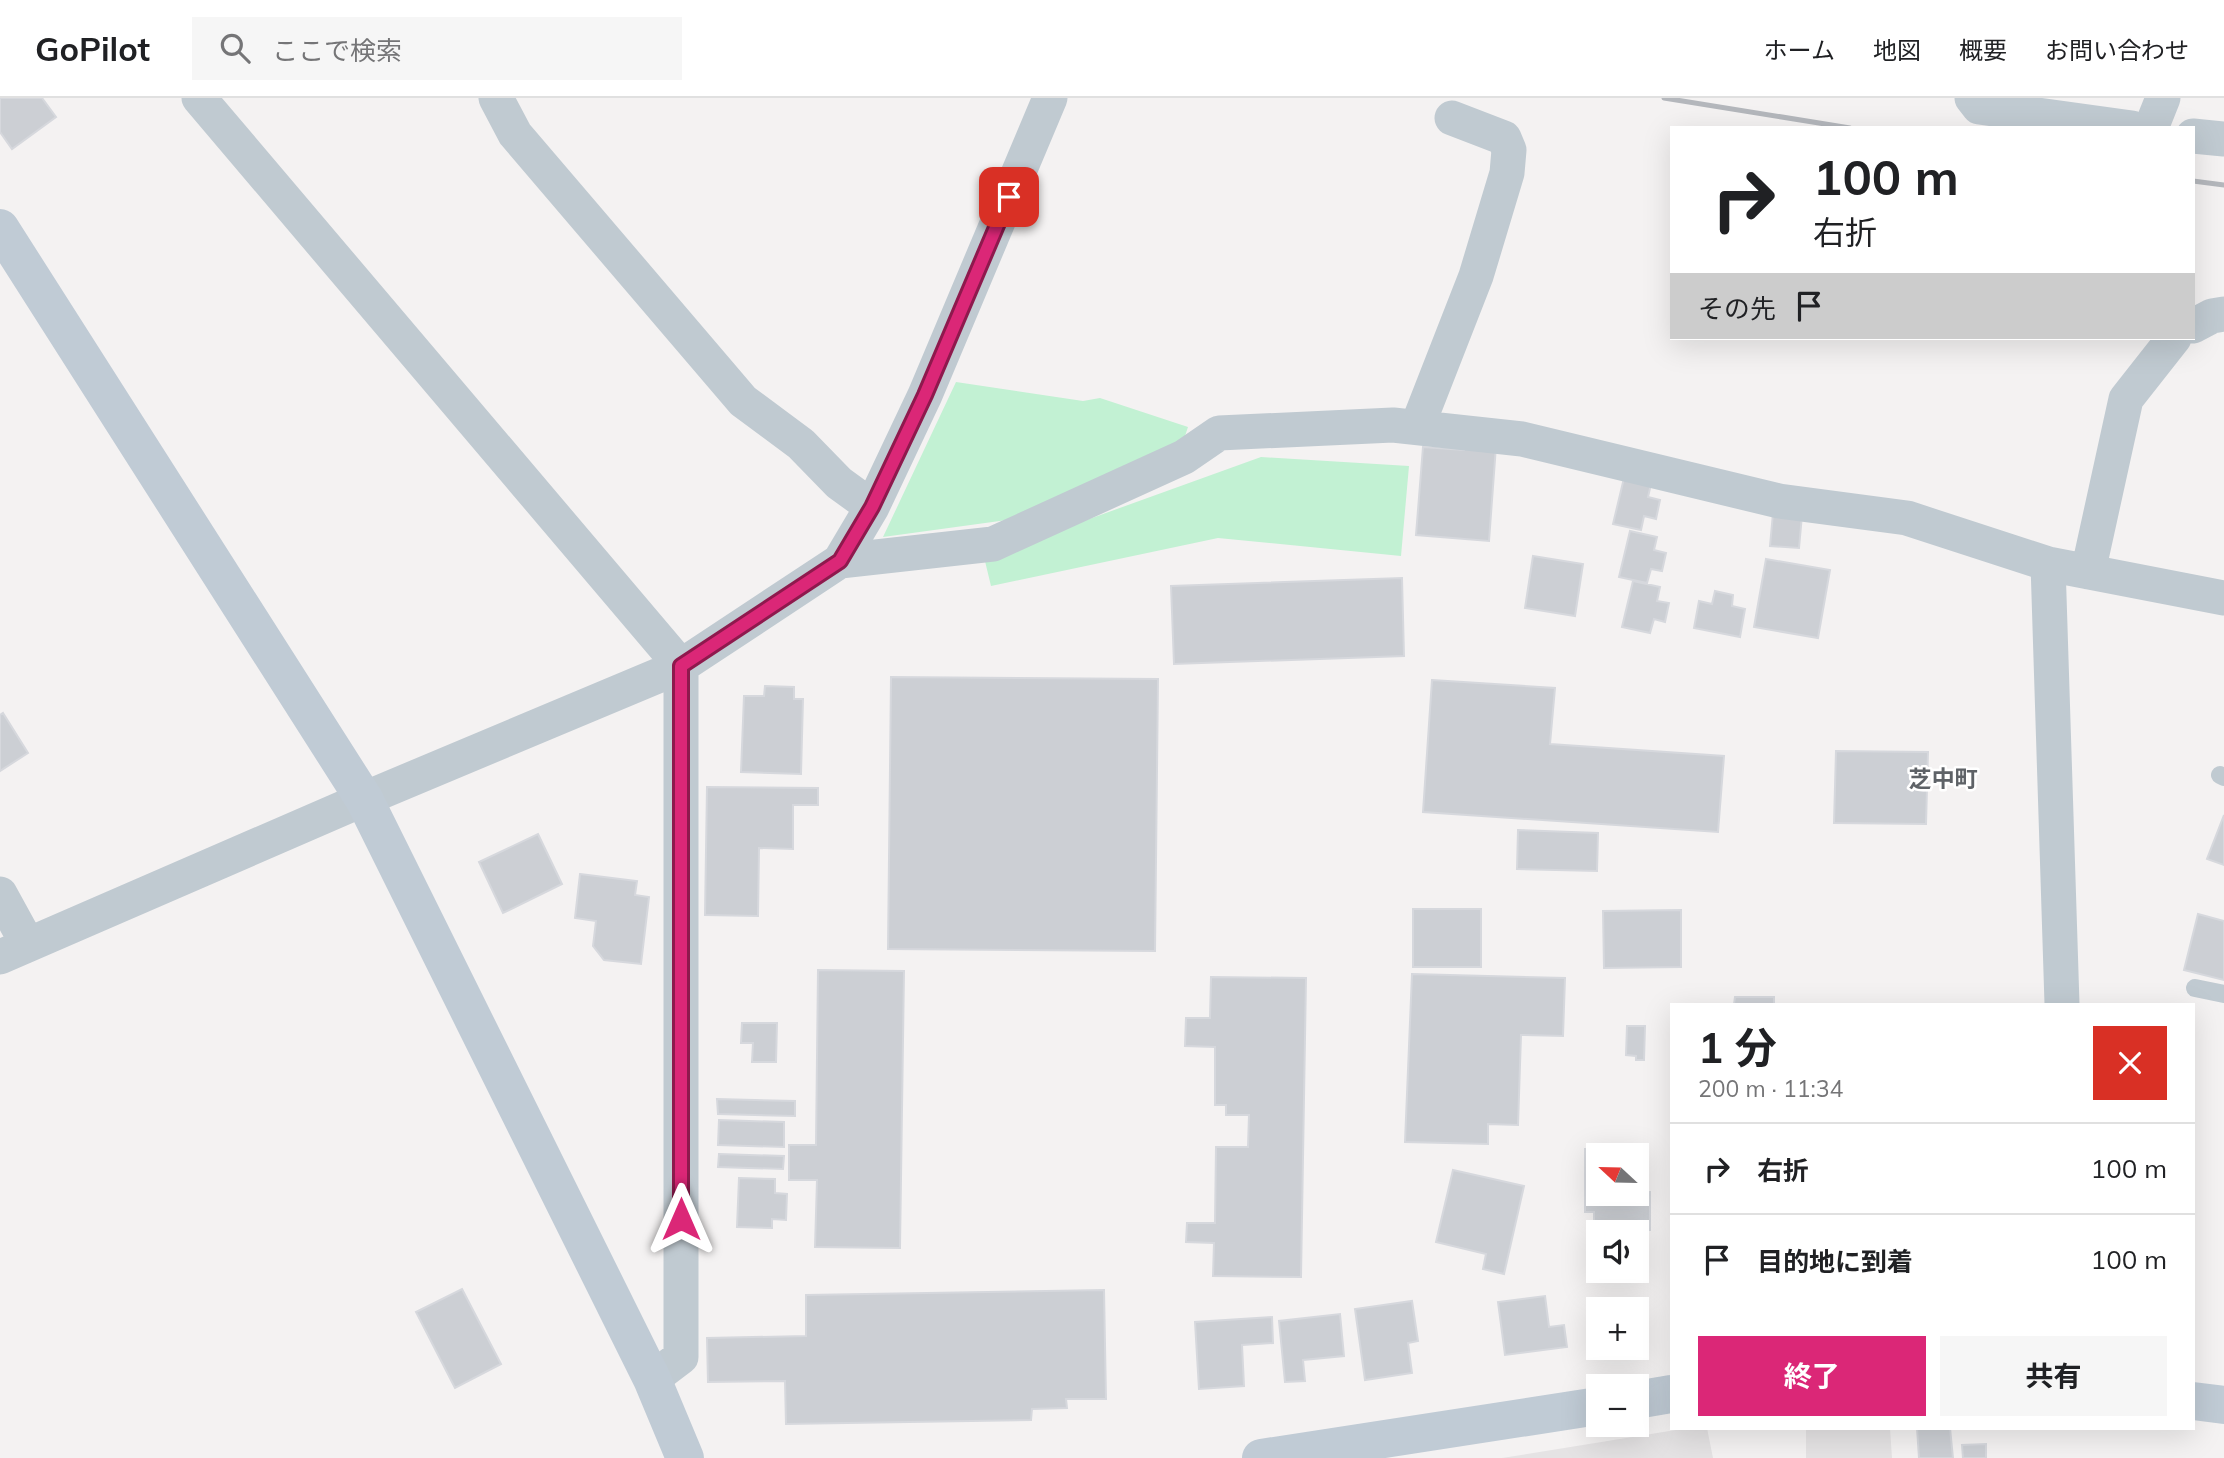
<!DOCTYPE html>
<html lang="ja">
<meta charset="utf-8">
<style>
body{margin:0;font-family:Mulish,"Noto Sans JP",sans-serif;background:#f6f6f6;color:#202124;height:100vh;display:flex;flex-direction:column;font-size:26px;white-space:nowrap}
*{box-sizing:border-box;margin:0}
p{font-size:23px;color:#757577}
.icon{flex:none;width:38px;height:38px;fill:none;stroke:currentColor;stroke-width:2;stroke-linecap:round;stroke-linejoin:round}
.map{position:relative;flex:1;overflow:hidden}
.side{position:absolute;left:1670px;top:905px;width:525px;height:427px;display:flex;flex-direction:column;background:#fff;border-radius:0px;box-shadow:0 7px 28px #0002}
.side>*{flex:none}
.guide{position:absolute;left:1670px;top:28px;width:525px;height:214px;border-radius:0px;box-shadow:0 7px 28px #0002;background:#fff;color:#202124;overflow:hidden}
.needle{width:46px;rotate:292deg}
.fabs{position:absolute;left:1586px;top:1045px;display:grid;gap:14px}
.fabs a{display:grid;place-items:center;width:63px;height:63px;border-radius:0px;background:#fff;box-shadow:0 7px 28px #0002;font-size:35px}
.pin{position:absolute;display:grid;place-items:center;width:60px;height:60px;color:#fff;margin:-30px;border-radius:14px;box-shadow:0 4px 10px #0006}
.me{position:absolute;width:77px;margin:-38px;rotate:0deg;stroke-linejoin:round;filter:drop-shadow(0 0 5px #0008)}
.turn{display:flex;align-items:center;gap:24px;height:147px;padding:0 28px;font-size:32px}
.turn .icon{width:91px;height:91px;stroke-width:2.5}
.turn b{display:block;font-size:49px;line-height:60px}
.then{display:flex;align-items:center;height:66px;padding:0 28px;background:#0003;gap:14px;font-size:26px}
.round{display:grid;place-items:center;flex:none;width:74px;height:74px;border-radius:0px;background:#f6f6f6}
.overview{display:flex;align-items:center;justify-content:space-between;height:119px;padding:0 28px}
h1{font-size:42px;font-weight:700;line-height:52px}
.primary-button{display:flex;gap:14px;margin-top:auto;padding:14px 28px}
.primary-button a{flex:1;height:80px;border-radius:0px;background:#db2777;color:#fff;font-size:28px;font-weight:700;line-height:80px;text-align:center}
.primary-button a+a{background:#f6f6f6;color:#202124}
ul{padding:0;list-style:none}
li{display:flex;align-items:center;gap:21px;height:91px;padding:0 28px;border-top:2px solid #e0e0e0}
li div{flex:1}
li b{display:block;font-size:26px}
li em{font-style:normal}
header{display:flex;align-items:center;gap:42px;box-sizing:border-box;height:98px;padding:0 35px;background:#fff;border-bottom:2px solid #e0e0e0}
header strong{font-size:33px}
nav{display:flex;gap:38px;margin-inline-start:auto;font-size:24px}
.search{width:490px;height:63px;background:#f6f6f6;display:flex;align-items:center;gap:18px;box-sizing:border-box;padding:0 24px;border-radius:0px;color:#757577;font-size:26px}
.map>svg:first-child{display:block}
.education{fill:#e5e3e4}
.green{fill:#c2f1d3}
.building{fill:#cccfd4;stroke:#d6d8dd;stroke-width:2}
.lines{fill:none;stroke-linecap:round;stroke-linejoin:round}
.lane{stroke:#c0cad1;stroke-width:18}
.street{stroke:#c0cad1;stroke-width:35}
.secondary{stroke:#c0cbd5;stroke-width:38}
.rail{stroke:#b4b7bc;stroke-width:5}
.route-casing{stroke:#8e194d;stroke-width:18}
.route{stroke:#db2777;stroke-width:12}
.labels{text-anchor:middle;stroke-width:5;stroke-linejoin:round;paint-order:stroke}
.quarter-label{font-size:23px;font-weight:bold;fill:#5e6267;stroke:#fff}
</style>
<header>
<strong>GoPilot</strong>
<div class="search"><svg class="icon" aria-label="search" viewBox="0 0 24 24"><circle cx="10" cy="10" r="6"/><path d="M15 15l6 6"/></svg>ここで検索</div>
<nav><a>ホーム</a><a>地図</a><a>概要</a><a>お問い合わせ</a></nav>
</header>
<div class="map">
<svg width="2224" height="1360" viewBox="0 0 2224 1360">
<rect width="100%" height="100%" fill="#f4f2f2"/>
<!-- education -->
<path class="education" d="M 1688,1330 L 1707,1330 L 1713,1360 L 1502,1360 Z
M 1806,1330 L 1890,1330 L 1892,1360 L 1806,1360 Z"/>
<!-- green -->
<path class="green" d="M 956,284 L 1083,303 L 1100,300 L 1188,329 L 1179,356 L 1022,420 L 883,439 Z
M 1261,359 L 1409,368 L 1401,458 L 1218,440 L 991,488 L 984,459 Z"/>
<!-- building -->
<path class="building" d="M 0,0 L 42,0 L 56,19 L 12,51 L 0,34 Z
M 1465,346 L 1496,348 L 1489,443 L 1416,437 L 1423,349 L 1464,352 Z
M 1624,380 L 1651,386 L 1648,399 L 1660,402 L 1656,421 L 1644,418 L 1641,432 L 1613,426 Z
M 1773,415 L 1802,417 L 1799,450 L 1770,448 Z
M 1630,433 L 1657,439 L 1654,452 L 1666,455 L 1662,473 L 1651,471 L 1647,485 L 1619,479 Z
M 1533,458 L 1583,466 L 1575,518 L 1525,510 Z
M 1766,461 L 1830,472 L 1818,540 L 1754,529 Z
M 1402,480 L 1404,558 L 1174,566 L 1171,488 Z
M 1633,483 L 1660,489 L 1657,503 L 1669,505 L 1665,524 L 1654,521 L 1650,535 L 1622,529 Z
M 1715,493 L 1733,497 L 1732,508 L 1745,511 L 1740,539 L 1694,530 L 1699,503 L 1712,506 Z
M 891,579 L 1158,581 L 1155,853 L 888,851 Z
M 1432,582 L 1555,590 L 1550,646 L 1724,658 L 1718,734 L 1423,714 Z
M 765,588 L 794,589 L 794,601 L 803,601 L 801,676 L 741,674 L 744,598 L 764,598 Z
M 3,615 L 28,655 L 0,673 L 0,617 Z
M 1836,653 L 1928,654 L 1926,726 L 1834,725 Z
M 707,689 L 818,690 L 818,707 L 793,707 L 793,751 L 759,750 L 758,818 L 705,817 Z
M 2224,717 L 2224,767 L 2207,761 Z
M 1518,732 L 1598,735 L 1597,773 L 1517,771 Z
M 538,736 L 562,786 L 503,815 L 479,764 Z
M 580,776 L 637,783 L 635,797 L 649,799 L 641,866 L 604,862 L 593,848 L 596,823 L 575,820 Z
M 1413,811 L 1481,811 L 1481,869 L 1413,869 Z
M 1681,812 L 1681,869 L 1604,870 L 1603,813 Z
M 2198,816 L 2224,823 L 2224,882 L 2184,872 Z
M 818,872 L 904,873 L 900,1150 L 815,1149 L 817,1082 L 789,1082 L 789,1047 L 816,1047 Z
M 1412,876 L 1565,880 L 1563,938 L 1521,937 L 1518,1027 L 1488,1026 L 1488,1046 L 1405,1044 Z
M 1211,879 L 1306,880 L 1301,1179 L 1213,1178 L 1214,1145 L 1186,1144 L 1187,1125 L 1215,1125 L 1216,1049 L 1248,1049 L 1249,1017 L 1226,1017 L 1226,1007 L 1215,1007 L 1215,949 L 1185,948 L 1186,920 L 1210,920 Z
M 1735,899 L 1774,899 L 1774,906 L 1734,906 Z
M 742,925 L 777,925 L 776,964 L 752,964 L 753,945 L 741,945 Z
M 1627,928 L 1645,928 L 1644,962 L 1636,962 L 1636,958 L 1626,957 Z
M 717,1001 L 795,1003 L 795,1018 L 718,1016 Z
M 719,1022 L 784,1024 L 784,1049 L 718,1047 Z
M 1620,1048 L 1644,1048 L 1644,1092 L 1636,1092 L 1636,1057 L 1620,1057 Z
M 1585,1051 L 1616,1051 L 1616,1057 L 1598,1057 L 1598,1096 L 1650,1094 L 1650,1132 L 1594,1132 L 1594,1114 L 1585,1114 Z
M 719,1056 L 784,1058 L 783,1071 L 718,1069 Z
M 1453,1072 L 1524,1088 L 1504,1176 L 1483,1171 L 1486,1156 L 1436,1144 Z
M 739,1080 L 775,1081 L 775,1095 L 787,1096 L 786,1122 L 772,1121 L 772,1130 L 737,1129 Z
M 462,1191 L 501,1266 L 455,1290 L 416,1214 Z
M 1104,1192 L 1106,1301 L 1066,1301 L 1067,1310 L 1032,1311 L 1031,1322 L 786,1326 L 785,1283 L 708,1284 L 707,1240 L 806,1238 L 806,1197 Z
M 1545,1198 L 1549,1229 L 1564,1227 L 1567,1249 L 1505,1257 L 1498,1204 Z
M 1412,1203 L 1418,1243 L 1408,1245 L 1412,1275 L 1365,1282 L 1355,1211 Z
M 1340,1216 L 1344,1258 L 1303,1262 L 1305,1283 L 1285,1284 L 1279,1223 Z
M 1272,1219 L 1273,1245 L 1242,1247 L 1244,1288 L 1199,1291 L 1195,1224 Z
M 1917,1330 L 1950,1330 L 1953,1360 L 1919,1360 Z
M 1986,1346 L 1986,1360 L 1963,1360 L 1962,1347 Z"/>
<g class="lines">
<!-- lane -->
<path class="lane" d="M 2220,677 L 2224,679
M 2195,890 L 2224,896"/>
<!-- street -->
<path class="street" d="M 199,0 L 681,568 L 681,1259 L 652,1281
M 496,0 L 515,36 L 743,303 L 801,346 L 839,385 L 872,409
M 1972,0 L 1979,9 L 2132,30
M 2151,30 L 2163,0
M 2193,38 L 2224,41
M 2193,228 L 2212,218 L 2224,216
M 1417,329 L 1476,178 L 1507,75 L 1509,52 L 1504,40 L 1452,20
M 840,463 L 993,446 L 1184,359 L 1219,335 L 1393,327 L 1522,341 L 1779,403 L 1907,420 L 2048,466 L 2224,500
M 2048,466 L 2062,906
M 2088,474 L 2126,301 L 2174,240
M 0,796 L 28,847
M 0,859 L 364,701 L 681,568 L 840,463 L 872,409 L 925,297 L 1050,0"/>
<!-- secondary -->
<path class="secondary" d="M 0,130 L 364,701 L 652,1281 L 685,1360
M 1636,1302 L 1671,1296
M 2193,1303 L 2224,1307
M 1261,1360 L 1598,1308"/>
<!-- rail -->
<path class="rail" d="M 1664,0 L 1850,30
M 2193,83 L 2224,87"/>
</g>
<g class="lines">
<!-- route casing -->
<g class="route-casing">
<path id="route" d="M 681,1121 L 681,568 L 840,463 L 872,409 L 925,297 L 1009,99"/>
</g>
<!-- route -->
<use href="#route" class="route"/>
</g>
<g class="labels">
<!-- quarter labels -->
<g class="quarter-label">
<text x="1943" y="689">芝中町</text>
</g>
</g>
</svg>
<div class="fabs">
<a><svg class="needle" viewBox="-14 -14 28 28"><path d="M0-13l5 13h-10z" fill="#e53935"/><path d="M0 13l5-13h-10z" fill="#757577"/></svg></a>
<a><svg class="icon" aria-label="sound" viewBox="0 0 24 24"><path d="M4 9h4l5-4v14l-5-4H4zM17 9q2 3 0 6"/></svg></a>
<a>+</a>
<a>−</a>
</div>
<div class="pin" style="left:1009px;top:99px;background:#d93025"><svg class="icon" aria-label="arrive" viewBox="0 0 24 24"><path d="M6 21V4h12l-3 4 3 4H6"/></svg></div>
<svg class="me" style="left:681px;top:1121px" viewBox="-20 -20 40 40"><path d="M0-17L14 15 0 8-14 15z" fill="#db2777" stroke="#fff" stroke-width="4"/></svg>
<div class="guide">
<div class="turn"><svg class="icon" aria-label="right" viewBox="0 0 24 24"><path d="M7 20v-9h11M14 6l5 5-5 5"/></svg><div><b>100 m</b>右折</div></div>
<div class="then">その先<svg class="icon" aria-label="arrive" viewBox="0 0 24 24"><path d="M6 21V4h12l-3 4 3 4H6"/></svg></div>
</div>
<section class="side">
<div class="overview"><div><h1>1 分</h1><p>200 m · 11:34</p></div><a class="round" style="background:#d93025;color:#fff"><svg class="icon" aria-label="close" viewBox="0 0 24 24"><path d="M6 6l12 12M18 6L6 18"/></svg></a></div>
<ul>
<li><svg class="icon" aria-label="right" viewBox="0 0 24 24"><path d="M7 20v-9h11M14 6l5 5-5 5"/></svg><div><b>右折</b></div><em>100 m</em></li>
<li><svg class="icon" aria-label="arrive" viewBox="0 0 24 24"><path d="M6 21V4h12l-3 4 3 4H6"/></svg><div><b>目的地に到着</b></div><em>100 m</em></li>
</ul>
<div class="primary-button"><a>終了</a><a>共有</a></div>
</section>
</div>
